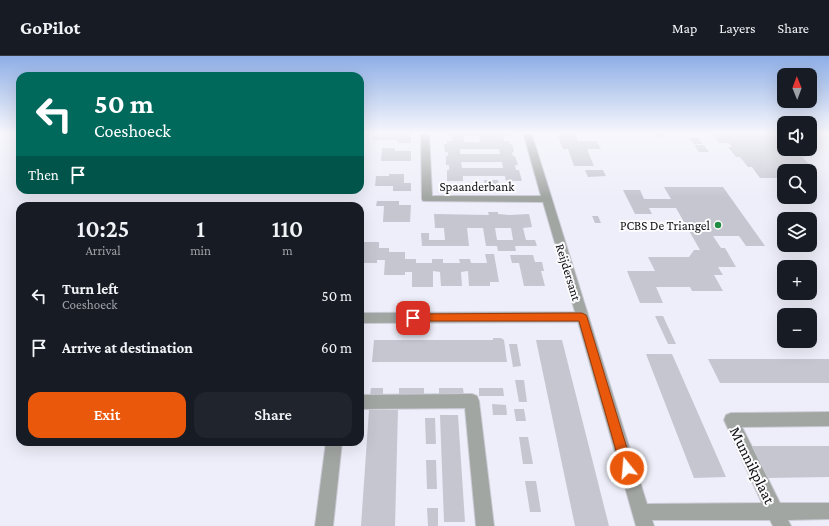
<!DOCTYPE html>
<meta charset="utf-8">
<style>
body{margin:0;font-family:"Crimson Pro",serif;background:#20242c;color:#f1f3f6;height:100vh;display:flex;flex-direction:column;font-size:15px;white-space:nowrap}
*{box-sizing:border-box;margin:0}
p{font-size:13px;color:#9ea1a6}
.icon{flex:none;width:22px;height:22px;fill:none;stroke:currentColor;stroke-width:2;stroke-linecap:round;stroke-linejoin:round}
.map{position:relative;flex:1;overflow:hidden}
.sheet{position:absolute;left:16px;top:146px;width:348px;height:244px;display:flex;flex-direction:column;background:#171b24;border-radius:12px;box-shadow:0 4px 16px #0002}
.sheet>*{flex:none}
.top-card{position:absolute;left:16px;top:16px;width:348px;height:122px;border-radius:12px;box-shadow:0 4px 16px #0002;background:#00695c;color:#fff;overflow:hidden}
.needle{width:26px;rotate:359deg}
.buttons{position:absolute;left:777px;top:12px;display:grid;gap:8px}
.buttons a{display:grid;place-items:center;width:40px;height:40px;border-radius:8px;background:#171b24;box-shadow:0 4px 16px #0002;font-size:20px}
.pin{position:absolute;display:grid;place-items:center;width:34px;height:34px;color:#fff;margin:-17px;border-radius:8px;box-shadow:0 2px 6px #0006}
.me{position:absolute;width:44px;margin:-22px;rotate:343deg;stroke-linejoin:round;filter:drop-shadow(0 0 3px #0008)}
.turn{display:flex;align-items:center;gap:14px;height:84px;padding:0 12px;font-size:18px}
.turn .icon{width:52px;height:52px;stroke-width:2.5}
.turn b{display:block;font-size:28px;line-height:34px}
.then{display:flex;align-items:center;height:38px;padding:0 12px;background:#0003;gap:8px;font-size:15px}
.eta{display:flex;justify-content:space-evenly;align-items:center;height:68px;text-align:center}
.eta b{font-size:24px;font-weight:600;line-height:28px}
.primary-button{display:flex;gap:8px;margin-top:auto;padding:8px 12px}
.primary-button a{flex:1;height:46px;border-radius:12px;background:#ea580c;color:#fff;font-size:16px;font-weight:600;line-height:46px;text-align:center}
.primary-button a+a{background:#20242c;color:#f1f3f6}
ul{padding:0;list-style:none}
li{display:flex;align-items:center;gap:12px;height:52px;padding:0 12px}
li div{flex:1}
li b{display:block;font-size:15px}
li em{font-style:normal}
header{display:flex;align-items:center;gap:24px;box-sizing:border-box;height:56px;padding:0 20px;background:#171b24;border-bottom:1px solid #363941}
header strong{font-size:19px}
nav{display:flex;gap:22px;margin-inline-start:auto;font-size:14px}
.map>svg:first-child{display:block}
.building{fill:#c6c6d1;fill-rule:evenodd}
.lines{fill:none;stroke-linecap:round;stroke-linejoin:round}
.minor-casing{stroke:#cacbd5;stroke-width:2}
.minor{fill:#a2a6a3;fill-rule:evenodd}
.route{fill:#ea580c;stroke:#983908}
.poi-dot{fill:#218d44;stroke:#fcfcfe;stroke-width:1.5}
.labels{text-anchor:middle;stroke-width:4;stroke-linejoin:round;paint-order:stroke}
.street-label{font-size:13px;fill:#111115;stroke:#fcfcfe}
.poi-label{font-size:13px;fill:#111115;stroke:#fcfcfe;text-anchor:end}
.near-street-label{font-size:16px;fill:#111115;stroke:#fcfcfe}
</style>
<header>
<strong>GoPilot</strong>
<nav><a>Map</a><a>Layers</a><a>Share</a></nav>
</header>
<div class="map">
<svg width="829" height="470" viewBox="0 0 829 470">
<rect width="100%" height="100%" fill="#edeef9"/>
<!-- building -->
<path class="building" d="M 373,76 L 411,76 L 411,87 L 398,87 L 398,84 L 372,84 Z
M 444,76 L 509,76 L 510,80 L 503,80 L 504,85 L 509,85 L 510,88 L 512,88 L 514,96 L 512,96 L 513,100 L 515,100 L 518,109 L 515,109 L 516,114 L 519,114 L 522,125 L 506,125 L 505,120 L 463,120 L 463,125 L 447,125 L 447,114 L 449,114 L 449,109 L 446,109 L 446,100 L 448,100 L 448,96 L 445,96 L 444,88 L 447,88 L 447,85 L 452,85 L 451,80 L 444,80 ZM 464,80 L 479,80 L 480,86 L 464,86 ZM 460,93 L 499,93 L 500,98 L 460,98 ZM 461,106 L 502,106 L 503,112 L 462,112 Z
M 556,76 L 575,76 L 578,85 L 597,85 L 601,93 L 587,93 L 594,110 L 574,110 L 568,93 L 563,93 Z
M 633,76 L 663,76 L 666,81 L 654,81 L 652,78 L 634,78 Z
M 711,76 L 784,76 L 784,93 L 798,93 L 806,101 L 802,101 L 812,111 L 808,111 L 818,122 L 810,122 L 810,115 L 784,115 L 784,122 L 760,122 L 752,111 L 748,111 L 740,101 L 736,101 L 728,91 L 732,91 L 729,87 L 719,87 Z
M 689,82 L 698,82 L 703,88 L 694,88 Z
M 694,89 L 704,89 L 709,96 L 699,96 Z
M 382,92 L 395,92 L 395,95 L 411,95 L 411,105 L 381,105 Z
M 585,114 L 603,114 L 606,120 L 588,121 Z
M 389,118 L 404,118 L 404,127 L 411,127 L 411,135 L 393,135 L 393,130 L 375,130 L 376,120 L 389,120 Z
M 484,124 L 498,124 L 500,133 L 473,132 L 473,128 L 485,128 Z
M 664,131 L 723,131 L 765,190 L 746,190 L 739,180 L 713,180 L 721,192 L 725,192 L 736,211 L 718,211 L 723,219 L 714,219 L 723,235 L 692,235 L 690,231 L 656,231 L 663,247 L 640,247 L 627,215 L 655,215 L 648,201 L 689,201 L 694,194 L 700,194 L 676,152 L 649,152 L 652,158 L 635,158 L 623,134 L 640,134 L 644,143 L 671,143 Z
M 377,145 L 399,145 L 399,149 L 411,149 L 410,166 L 383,166 L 384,150 L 376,150 Z
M 488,156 L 498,156 L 498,158 L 509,159 L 529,158 L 532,171 L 523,172 L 526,184 L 535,184 L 537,190 L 515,190 L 516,195 L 498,195 L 497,190 L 486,190 L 483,172 L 467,172 L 469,190 L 422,190 L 421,177 L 429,177 L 429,184 L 445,184 L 444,172 L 435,172 L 434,158 L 489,159 ZM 495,172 L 511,172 L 513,184 L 497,184 Z
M 592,160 L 598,160 L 601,167 L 595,167 Z
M 360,182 L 364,182 L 363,186 L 379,186 L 379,192 L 389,192 L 389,196 L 405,196 L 405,203 L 416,203 L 416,207 L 432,207 L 432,203 L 443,203 L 443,207 L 460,207 L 459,203 L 470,203 L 471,207 L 487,207 L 485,198 L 494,198 L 499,226 L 490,226 L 490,230 L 469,230 L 468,215 L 461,216 L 462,230 L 441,230 L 440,216 L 433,215 L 433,231 L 412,231 L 412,216 L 405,216 L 405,219 L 384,219 L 385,204 L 377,204 L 377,207 L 360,207 Z
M 510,199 L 533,199 L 535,206 L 542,206 L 544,215 L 541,215 L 545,230 L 524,230 L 519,207 L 512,207 Z
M 655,260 L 663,260 L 676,288 L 668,288 Z
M 493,282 L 501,282 L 504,284 L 507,306 L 372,306 L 374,284 L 493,284 Z
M 536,284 L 562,284 L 609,470 L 575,470 Z
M 509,288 L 517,288 L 521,310 L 513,311 Z
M 646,298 L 672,298 L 726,421 L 694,422 Z
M 708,303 L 829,303 L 829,327 L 720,327 Z
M 515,324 L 524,324 L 527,346 L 519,346 Z
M 371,332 L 383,332 L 383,340 L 370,340 Z
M 399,332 L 424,332 L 424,340 L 399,340 Z
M 439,332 L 463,332 L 464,340 L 439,340 Z
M 479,332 L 503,332 L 504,340 L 479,340 Z
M 492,348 L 506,349 L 507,359 L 493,359 Z
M 514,353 L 524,353 L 526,365 L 516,365 Z
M 369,354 L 398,354 L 395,470 L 361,470 Z
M 440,359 L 458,359 L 465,466 L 444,466 Z
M 425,362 L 435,362 L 436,388 L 426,388 Z
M 519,381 L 528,381 L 533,408 L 523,408 Z
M 750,390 L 829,390 L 829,421 L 766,422 Z
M 426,404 L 436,404 L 437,433 L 427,433 Z
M 525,425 L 536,425 L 541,456 L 530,456 Z
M 427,452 L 438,452 L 438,470 L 428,470 Z"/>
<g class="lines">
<!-- minor casing -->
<g class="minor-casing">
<path id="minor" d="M 421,76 L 429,76 L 432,140 L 541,140 L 523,76 L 531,76 L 647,448 L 762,447 L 724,364 L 726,359 L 731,357 L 829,356 L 829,370 L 742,371 L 780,447 L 829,447 L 829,463 L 788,464 L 791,470 L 773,470 L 770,464 L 652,464 L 654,470 L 636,470 L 578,266 L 360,267 L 360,257 L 575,256 L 543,146 L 423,145 L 422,143 Z
M 472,338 L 477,340 L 479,345 L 494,470 L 476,470 L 465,352 L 360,353 L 360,339 Z
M 326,386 L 342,386 L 333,470 L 315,470 Z"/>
</g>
<!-- minor -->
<use href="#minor" class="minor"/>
</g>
<!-- sky -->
<linearGradient id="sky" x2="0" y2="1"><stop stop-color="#8eaee6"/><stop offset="0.54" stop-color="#f7f7fc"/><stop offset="1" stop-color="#f7f7fc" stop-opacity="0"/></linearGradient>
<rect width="829" height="142" fill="url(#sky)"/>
<!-- route -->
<path class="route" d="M 582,257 L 586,259 L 587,261 L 633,412 L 632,416 L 627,418 L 623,416 L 621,412 L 579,265 L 413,265 L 410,264 L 409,262 L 410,259 L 413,258 Z"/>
<!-- markers -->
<circle class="poi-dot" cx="718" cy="169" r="4"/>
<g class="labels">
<!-- street labels -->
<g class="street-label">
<text x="477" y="135">Spaanderbank</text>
<text transform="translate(569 216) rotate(73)" y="5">Reijdersant</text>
</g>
<!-- poi labels -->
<g class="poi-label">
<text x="710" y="174">PCBS De Triangel</text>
</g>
<!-- near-street labels -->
<g class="near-street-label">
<text transform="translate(753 409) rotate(64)" y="6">Munnikplaat</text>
</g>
</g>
</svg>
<div class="buttons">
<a><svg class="needle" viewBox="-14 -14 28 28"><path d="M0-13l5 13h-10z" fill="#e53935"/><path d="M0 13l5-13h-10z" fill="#9ea1a6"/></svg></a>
<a><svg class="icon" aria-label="sound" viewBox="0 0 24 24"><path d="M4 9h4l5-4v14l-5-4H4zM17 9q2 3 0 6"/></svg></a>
<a><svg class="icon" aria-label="search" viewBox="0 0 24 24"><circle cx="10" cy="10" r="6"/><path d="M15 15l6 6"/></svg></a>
<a><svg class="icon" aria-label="layers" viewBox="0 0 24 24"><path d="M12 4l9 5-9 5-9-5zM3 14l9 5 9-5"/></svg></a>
<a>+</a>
<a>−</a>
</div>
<div class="pin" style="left:413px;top:262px;background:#d93025"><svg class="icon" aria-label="arrive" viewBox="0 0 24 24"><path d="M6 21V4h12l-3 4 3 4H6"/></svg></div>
<svg class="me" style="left:627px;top:412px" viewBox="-20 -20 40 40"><circle r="17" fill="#ea580c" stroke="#fff" stroke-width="3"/><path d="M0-11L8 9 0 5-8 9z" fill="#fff"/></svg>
<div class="top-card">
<div class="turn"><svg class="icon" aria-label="left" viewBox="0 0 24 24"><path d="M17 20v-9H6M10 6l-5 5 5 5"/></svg><div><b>50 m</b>Coeshoeck</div></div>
<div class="then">Then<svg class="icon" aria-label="arrive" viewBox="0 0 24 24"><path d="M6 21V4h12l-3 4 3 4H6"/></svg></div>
</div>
<section class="sheet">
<div class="eta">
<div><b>10:25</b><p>Arrival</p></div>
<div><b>1</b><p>min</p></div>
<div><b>110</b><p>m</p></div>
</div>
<ul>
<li><svg class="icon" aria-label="left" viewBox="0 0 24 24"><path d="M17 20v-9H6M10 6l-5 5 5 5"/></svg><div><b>Turn left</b><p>Coeshoeck</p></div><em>50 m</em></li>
<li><svg class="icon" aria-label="arrive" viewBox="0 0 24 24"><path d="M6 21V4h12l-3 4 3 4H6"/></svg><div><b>Arrive at destination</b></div><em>60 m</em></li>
</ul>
<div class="primary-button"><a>Exit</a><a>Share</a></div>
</section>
</div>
